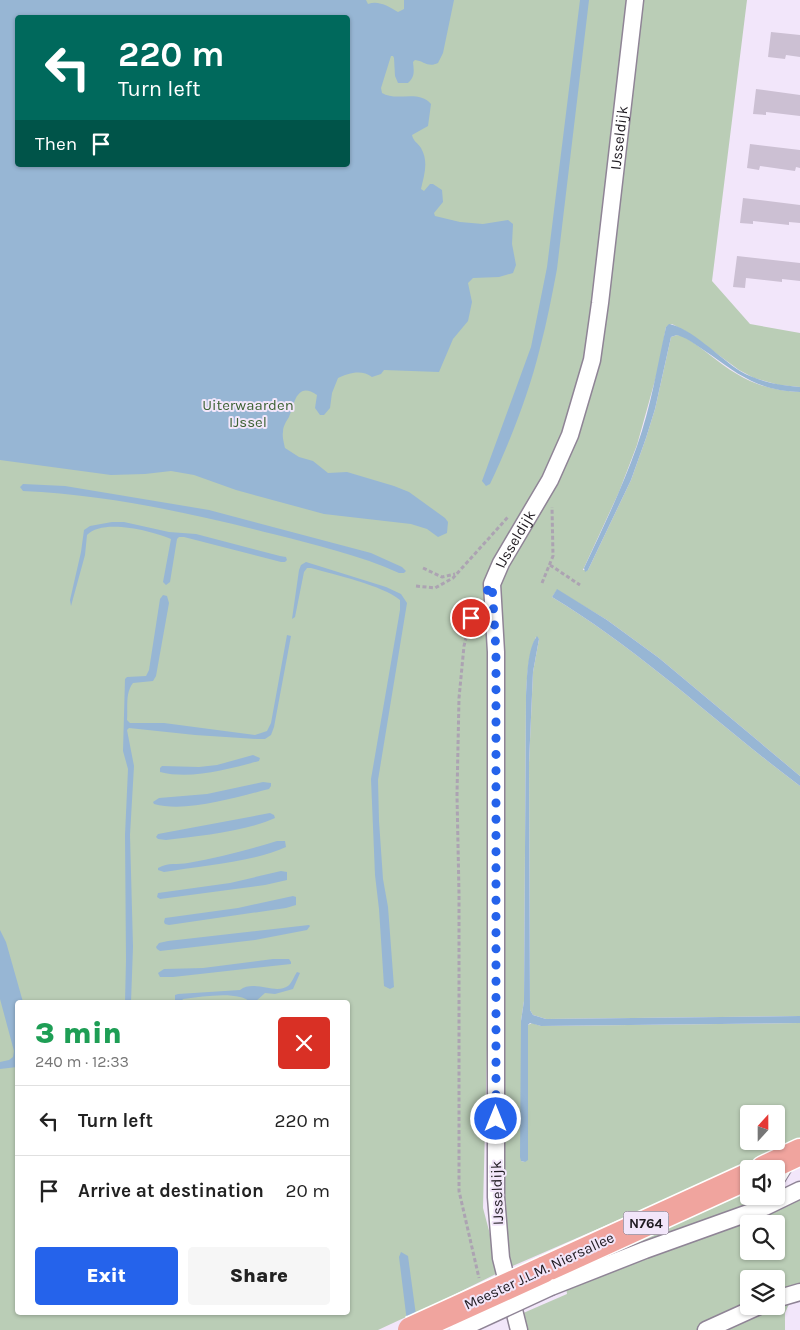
<!DOCTYPE html>
<meta charset="utf-8">
<style>
body{margin:0;font-family:Karla,sans-serif;background:#f6f6f6;color:#222;height:100vh;display:flex;flex-direction:column;font-size:19px;white-space:nowrap}
*{box-sizing:border-box;margin:0}
p{font-size:16px;color:#767676}
.icon{flex:none;width:28px;height:28px;fill:none;stroke:currentColor;stroke-width:2;stroke-linecap:round;stroke-linejoin:round}
.map{position:relative;flex:1;overflow:hidden}
.side{position:absolute;left:15px;top:1000px;width:335px;height:315px;display:flex;flex-direction:column;background:#fff;border-radius:5px;box-shadow:0 1px 4px #0004}
.side>*{flex:none}
.top-card{position:absolute;left:15px;top:15px;width:335px;height:152px;border-radius:5px;box-shadow:0 1px 4px #0004;background:#00695c;color:#fff;overflow:hidden}
.needle{width:32px;rotate:21deg}
.controls{position:absolute;left:740px;top:1105px;display:grid;gap:10px}
.controls a{display:grid;place-items:center;width:45px;height:45px;border-radius:5px;background:#fff;box-shadow:0 1px 4px #0004;font-size:25px}
.pin{position:absolute;display:grid;place-items:center;width:42px;height:42px;color:#fff;margin:-21px;border:2px solid #fff;border-radius:50%;box-shadow:0 1px 5px #0007}
.me{position:absolute;width:55px;margin:-28px;rotate:0deg;stroke-linejoin:round;filter:drop-shadow(0 0 4px #0008)}
.turn{display:flex;align-items:center;gap:18px;height:105px;padding:0 20px;font-size:22px}
.turn .icon{width:65px;height:65px;stroke-width:2.5}
.turn b{display:block;font-size:35px;line-height:42px}
.then{display:flex;align-items:center;height:48px;padding:0 20px;background:#0003;gap:10px;font-size:19px}
.round{display:grid;place-items:center;flex:none;width:52px;height:52px;border-radius:5px;background:#f6f6f6}
.headline{display:flex;align-items:center;justify-content:space-between;height:85px;padding:0 20px}
h1{font-size:30px;font-weight:800;line-height:38px;color:#1e9e55}
.primary-button{display:flex;gap:10px;margin-top:auto;padding:10px 20px}
.primary-button a{flex:1;height:58px;border-radius:5px;background:#2563eb;color:#fff;font-size:20px;font-weight:800;line-height:58px;text-align:center}
.primary-button a+a{background:#f6f6f6;color:#222}
ul{padding:0;list-style:none}
li{display:flex;align-items:center;gap:15px;height:70px;padding:0 20px;border-top:1px solid #e0e0e0}
li div{flex:1}
li b{display:block;font-size:19px}
li em{font-style:normal}
.map>svg:first-child{display:block}
.green{fill:#bacdb6;fill-rule:evenodd}
.water{fill:#97b6d4;fill-rule:evenodd}
.building{fill:#ccc0d3}
.lines{fill:none;stroke-linecap:round;stroke-linejoin:round}
.service-casing{stroke:#8f8496;stroke-width:11}
.minor-casing{stroke:#8f8496;stroke-width:19}
.primary-casing{stroke:#fff;stroke-width:29}
.path{stroke:#aca3b2;stroke-width:3;stroke-dasharray:4 2.5;stroke-linecap:butt}
.service{stroke:#fff;stroke-width:9}
.minor{stroke:#fff;stroke-width:16}
.primary{stroke:#f0a49e;stroke-width:26}
.minor-bridge-casing{stroke:#8f8496;stroke-width:19;stroke-linecap:butt}
.primary-bridge-casing{stroke:#fff;stroke-width:29;stroke-linecap:butt}
.minor-bridge{stroke:#fff;stroke-width:16}
.primary-bridge{stroke:#f0a49e;stroke-width:26}
.route{stroke:#2563eb;stroke-width:9;stroke-dasharray:0 16.2}
.labels{text-anchor:middle;stroke-width:4;stroke-linejoin:round;paint-order:stroke}
.shield{fill:#f2e6fa;stroke:#5e5862;stroke-width:1}
.shield-label{font-size:14px;font-weight:bold;fill:#1f1b21}
.street-label{font-size:15px;fill:#1f1b21;stroke:#f2e6fa}
.park-label{font-size:15px;fill:#3d6335;stroke:#f2e6fa}
</style>
<div class="map">
<svg width="800" height="1330" viewBox="0 0 800 1330">
<rect width="100%" height="100%" fill="#f2e6fa"/>
<!-- green -->
<path class="green" d="M 0,0 L 630,0 L 584,361 L 559,449 L 521,521 L 489,614 L 491,887 L 483,1208 L 500,1272 L 415,1314 L 414,1309 L 406,1315 L 406,1317 L 378,1330 L 0,1330 ZM 18,18 L 348,18 L 348,165 L 18,165 ZM 18,1002 L 348,1002 L 348,1312 L 18,1312 Z
M 640,0 L 747,0 L 712,281 L 750,324 L 800,333 L 800,387 L 779,385 L 754,378 L 739,370 L 687,332 L 672,324 L 666,327 L 659,366 L 637,445 L 619,492 L 583,570 L 588,570 L 631,480 L 646,438 L 655,409 L 671,337 L 677,335 L 683,336 C 702,347 718,363 737,374 C 756,386 778,391 800,392 L 800,776 L 659,658 L 607,620 L 557,590 L 552,597 C 642,651 717,724 800,786 L 800,1016 L 546,1019 L 533,1015 L 530,1010 L 529,763 L 533,672 L 539,639 L 536,637 C 528,655 527,676 526,696 L 524,1001 L 521,1021 L 521,1161 L 525,1162 L 528,1025 L 532,1023 L 541,1026 L 800,1023 L 800,1141 L 508,1268 L 502,1234 L 495,591 L 572,446 ZM 749,1114 L 776,1114 L 776,1141 L 749,1141 Z
M 749,1185 L 749,1196 L 755,1196 L 749,1205 L 549,1283 Z
M 800,1199 L 800,1287 L 776,1295 L 776,1279 L 749,1279 L 749,1306 L 750,1306 L 697,1330 L 524,1330 L 521,1314 L 567,1294 L 566,1288 ZM 749,1224 L 776,1224 L 776,1251 L 749,1251 Z
M 789,1304 L 785,1313 L 785,1330 L 724,1330 L 764,1312 Z"/>
<!-- water -->
<path class="water" d="M 0,0 L 366,0 L 368,4 C 379,0 389,7 398,12 L 404,9 L 404,0 L 454,0 L 443,53 L 438,63 C 428,68 424,61 415,60 L 413,62 C 414,71 415,77 408,83 L 398,83 L 395,76 L 394,58 L 393,56 L 391,56 L 381,88 L 382,93 C 396,102 419,89 431,104 L 428,126 L 412,135 C 413,141 418,143 421,148 C 429,162 424,175 421,189 L 424,191 L 430,184 L 433,184 L 442,190 L 443,202 L 434,213 L 435,216 L 460,222 L 483,224 L 508,220 L 513,224 L 512,244 L 516,265 L 513,273 L 499,277 L 473,278 L 468,283 L 472,302 L 468,321 L 453,339 L 439,372 L 384,370 L 381,374 L 372,377 C 362,369 348,373 338,378 L 332,393 L 330,408 L 324,415 L 320,415 L 315,408 L 317,395 C 296,380 294,406 289,417 C 286,422 283,426 283,432 C 282,437 284,443 285,448 L 299,457 L 313,461 L 328,473 L 347,472 L 394,486 L 409,492 L 445,518 L 448,522 L 447,533 L 438,537 L 427,529 L 411,524 L 324,514 L 236,490 L 194,475 L 171,471 L 145,474 L 111,475 L 0,460 ZM 18,18 L 348,18 L 348,165 L 18,165 Z
M 580,0 L 589,0 L 557,269 C 552,295 547,322 540,348 C 529,393 510,442 490,484 L 486,486 L 482,481 L 531,347 L 547,267 Z
M 669,324 C 690,327 721,359 740,371 C 759,382 779,385 800,387 L 800,392 C 762,391 741,377 711,355 C 700,348 690,339 677,335 L 671,337 L 655,409 L 646,438 L 631,480 L 588,570 L 585,572 L 584,568 C 603,528 622,488 637,446 C 651,407 657,367 666,327 Z
M 23,484 L 65,486 L 209,510 L 371,553 L 402,567 L 406,571 L 404,573 L 399,573 C 359,555 316,545 273,534 C 191,513 108,495 23,491 L 20,487 Z
M 112,522 L 124,522 L 169,532 L 196,534 L 280,556 L 286,557 L 287,560 L 285,562 L 281,562 L 184,537 L 179,537 L 177,539 L 170,582 L 166,585 L 163,582 L 171,539 C 153,531 102,518 87,535 L 85,555 L 71,606 L 70,600 L 81,552 L 84,530 L 90,526 Z
M 306,562 L 386,587 L 401,594 L 407,603 L 378,780 L 379,821 L 383,879 L 388,907 L 394,987 L 390,989 L 384,986 L 379,909 L 375,875 L 371,779 L 400,610 L 400,600 C 382,585 335,575 311,568 L 307,568 L 304,572 L 295,617 L 292,619 L 299,570 L 301,565 Z
M 557,589 L 607,620 L 659,658 L 800,776 L 800,786 C 717,724 642,651 552,597 Z
M 163,595 L 167,596 L 169,603 L 156,676 L 153,681 L 133,683 C 125,693 128,708 127,720 L 130,723 L 164,723 L 255,735 L 267,731 L 271,723 L 287,635 L 291,636 L 274,727 L 271,735 L 265,739 L 257,739 L 195,735 L 129,728 L 127,730 L 134,766 L 130,835 L 133,947 L 131,1002 L 125,1002 L 126,960 L 125,835 L 128,769 L 123,751 L 125,679 L 127,677 L 146,676 L 149,670 L 160,599 Z
M 537,636 L 539,639 L 533,672 L 529,763 L 530,1010 L 533,1015 L 546,1019 L 800,1016 L 800,1023 L 541,1026 L 530,1023 L 528,1025 L 528,1160 L 525,1162 L 521,1161 L 520,1157 L 521,1021 L 524,1001 L 526,696 C 527,679 527,649 537,636 Z
M 253,755 L 260,758 L 259,761 C 229,769 191,780 160,772 L 160,768 L 162,766 L 199,767 L 217,765 Z
M 263,782 L 271,783 L 271,786 L 269,789 C 237,797 186,813 154,804 L 153,802 L 159,798 L 207,794 Z
M 270,813 L 274,815 L 275,818 C 247,831 198,836 166,840 L 158,839 L 156,837 L 158,834 Z
M 277,841 L 285,841 L 286,847 C 254,862 200,866 164,872 L 158,870 L 158,868 C 168,862 178,865 188,863 C 218,858 248,850 277,841 Z
M 281,871 L 287,872 L 287,880 L 265,885 L 160,899 L 157,897 L 158,893 L 230,883 Z
M 293,896 L 296,897 L 296,905 L 286,908 L 169,925 L 165,924 L 164,922 L 165,918 L 238,908 Z
M 309,925 L 310,926 L 307,930 L 255,940 L 160,951 L 157,949 L 156,947 L 159,943 L 168,941 Z
M 0,930 L 6,942 L 23,1002 L 18,1002 L 17,1067 L 0,1069 L 0,1062 L 9,1060 L 13,1057 L 14,1051 L 0,999 Z
M 273,959 L 289,959 L 291,962 L 291,964 L 173,977 L 160,977 L 158,973 L 164,969 L 203,968 Z
M 297,972 L 300,973 L 293,989 L 275,994 L 265,993 L 255,1002 C 249,1002 246,998 240,997 C 223,993 201,997 183,999 L 181,1002 L 175,1002 L 175,995 L 178,994 L 240,990 C 254,979 275,995 288,986 C 292,983 294,976 297,972 Z
M 401,1252 L 408,1256 L 418,1330 L 408,1330 L 399,1257 Z"/>
<!-- building -->
<path class="building" d="M 771,32 L 800,35 L 800,57 L 786,55 L 785,59 L 768,57 Z
M 756,89 L 800,95 L 800,116 L 766,112 L 766,115 L 753,114 Z
M 750,144 L 800,150 L 800,168 L 796,167 L 795,171 L 760,166 L 759,170 L 747,168 Z
M 743,198 L 800,205 L 800,223 L 789,222 L 789,225 L 753,221 L 753,224 L 740,223 Z
M 737,256 L 800,263 L 800,281 L 782,279 L 782,282 L 746,278 L 745,288 L 733,287 Z"/>
<g class="lines">
<!-- service casing -->
<g class="service-casing">
<path id="service" d="M 776,1187 L 790,1164"/>
</g>
<!-- minor casing -->
<g class="minor-casing">
<g id="minor">
<path d="M 551,1287 L 645,1250 L 765,1207 L 800,1190"/>
<path d="M 776,1299 L 800,1292"/>
<path id="s1" d="M 519,1330 L 501,1258 L 496,1197 L 496,652 L 492,584 L 501,563 L 550,480 L 570,435 L 592,360 L 600,303 L 635,0"/>
<path d="M 706,1330 L 759,1306"/>
</g>
</g>
<!-- primary casing -->
<g class="primary-casing">
<path id="primary" d="M 764,1169 L 800,1152
M 543,1270 L 749,1176"/>
</g>
<!-- path -->
<path class="path" d="M 550,565 L 580,585
M 423,568 L 442,577 L 455,574
M 542,583 L 553,556 L 552,507
M 416,586 L 435,588 L 453,578 L 508,517
M 477,606 L 471,618 L 464,646 L 459,698 L 457,795 L 459,894 L 459,1191 L 479,1278"/>
<!-- service -->
<use href="#service" class="service"/>
<!-- minor -->
<use href="#minor" class="minor"/>
<!-- primary -->
<use href="#primary" class="primary"/>
<!-- minor-bridge casing -->
<g class="minor-bridge-casing">
<path id="minor-bridge" d="M 458,1330 L 551,1287"/>
</g>
<!-- primary-bridge casing -->
<g class="primary-bridge-casing">
<path id="primary-bridge" d="M 411,1330 L 543,1270"/>
</g>
<!-- minor-bridge -->
<use href="#minor-bridge" class="minor-bridge"/>
<!-- primary-bridge -->
<use href="#primary-bridge" class="primary-bridge"/>
</g>
<g class="lines">
<!-- route -->
<path class="route" d="M 471,618 L 480,601 L 492,584 L 496,652 L 496,1119"/>
</g>
<g class="labels">
<!-- shield labels -->
<rect class="shield" x="623.5" y="1211.5" width="45" height="23" rx="4"/>
<g class="shield-label">
<text x="646" y="1228">N764</text>
</g>
<!-- street labels -->
<g class="street-label">
<text dy="5" stroke="none"><textPath href="#s1" startOffset="1219">IJsseldijk</textPath></text>
<text dy="5" stroke="none"><textPath href="#s1" startOffset="799">IJsseldijk</textPath></text>
<text transform="translate(497 1193) rotate(-92)" y="5">IJsseldijk</text>
<text transform="translate(539 1271) rotate(-25)" y="5">Meester J.L.M. Niersallee</text>
</g>
<!-- park labels -->
<g class="park-label">
<text x="248" y="410">Uiterwaarden<tspan x="248" dy="17">IJssel</tspan></text>
</g>
</g>
</svg>
<div class="controls">
<a><svg class="needle" viewBox="-14 -14 28 28"><path d="M0-13l5 13h-10z" fill="#e53935"/><path d="M0 13l5-13h-10z" fill="#767676"/></svg></a>
<a><svg class="icon" aria-label="sound" viewBox="0 0 24 24"><path d="M4 9h4l5-4v14l-5-4H4zM17 9q2 3 0 6"/></svg></a>
<a><svg class="icon" aria-label="search" viewBox="0 0 24 24"><circle cx="10" cy="10" r="6"/><path d="M15 15l6 6"/></svg></a>
<a><svg class="icon" aria-label="layers" viewBox="0 0 24 24"><path d="M12 4l9 5-9 5-9-5zM3 14l9 5 9-5"/></svg></a>
</div>
<div class="pin" style="left:471px;top:618px;background:#d93025"><svg class="icon" aria-label="arrive" viewBox="0 0 24 24"><path d="M6 21V4h12l-3 4 3 4H6"/></svg></div>
<svg class="me" style="left:496px;top:1119px" viewBox="-20 -20 40 40"><circle r="17" fill="#2563eb" stroke="#fff" stroke-width="3"/><path d="M0-11L8 9 0 5-8 9z" fill="#fff"/></svg>
<div class="top-card">
<div class="turn"><svg class="icon" aria-label="left" viewBox="0 0 24 24"><path d="M17 20v-9H6M10 6l-5 5 5 5"/></svg><div><b>220 m</b>Turn left</div></div>
<div class="then">Then<svg class="icon" aria-label="arrive" viewBox="0 0 24 24"><path d="M6 21V4h12l-3 4 3 4H6"/></svg></div>
</div>
<section class="side">
<div class="headline"><div><h1>3 min</h1><p>240 m · 12:33</p></div><a class="round" style="background:#d93025;color:#fff"><svg class="icon" aria-label="close" viewBox="0 0 24 24"><path d="M6 6l12 12M18 6L6 18"/></svg></a></div>
<ul>
<li><svg class="icon" aria-label="left" viewBox="0 0 24 24"><path d="M17 20v-9H6M10 6l-5 5 5 5"/></svg><div><b>Turn left</b></div><em>220 m</em></li>
<li><svg class="icon" aria-label="arrive" viewBox="0 0 24 24"><path d="M6 21V4h12l-3 4 3 4H6"/></svg><div><b>Arrive at destination</b></div><em>20 m</em></li>
</ul>
<div class="primary-button"><a>Exit</a><a>Share</a></div>
</section>
</div>
